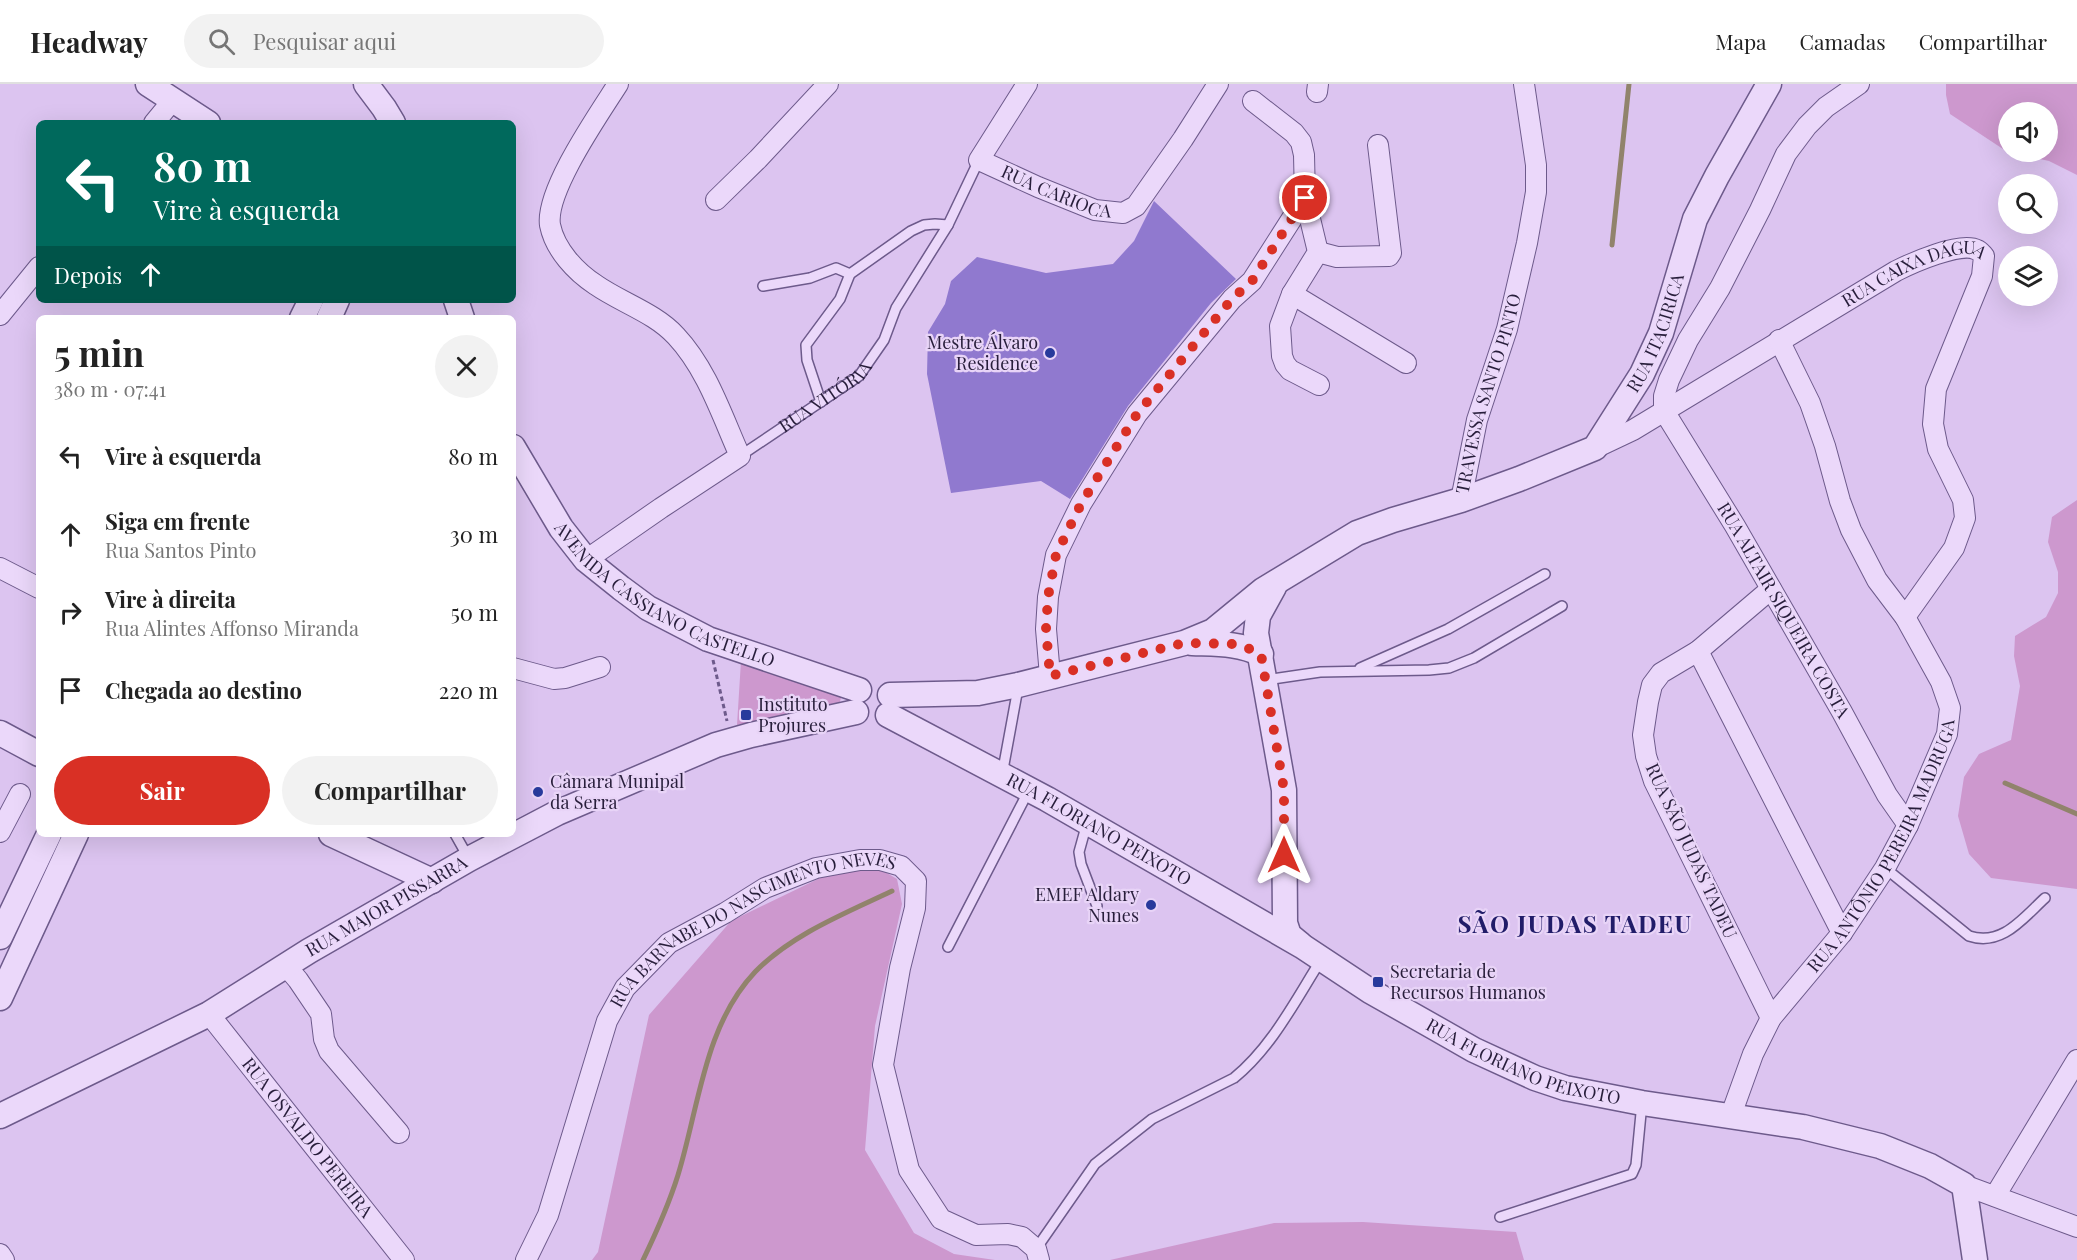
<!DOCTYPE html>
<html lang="pt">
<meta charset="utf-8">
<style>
body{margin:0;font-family:"Playfair Display",serif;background:#f2f2f2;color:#222;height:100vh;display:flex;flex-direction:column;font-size:22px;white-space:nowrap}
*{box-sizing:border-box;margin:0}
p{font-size:20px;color:#767676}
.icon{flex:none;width:33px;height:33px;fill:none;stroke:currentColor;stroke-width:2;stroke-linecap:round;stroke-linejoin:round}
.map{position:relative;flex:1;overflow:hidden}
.side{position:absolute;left:36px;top:231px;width:480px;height:522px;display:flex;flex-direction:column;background:#fff;border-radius:9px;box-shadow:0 6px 24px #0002}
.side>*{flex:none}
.hud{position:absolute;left:36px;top:36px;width:480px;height:183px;border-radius:9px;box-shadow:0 6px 24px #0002;background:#00695c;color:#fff;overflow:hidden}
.tools{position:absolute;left:1998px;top:18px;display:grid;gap:12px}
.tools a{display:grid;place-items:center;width:60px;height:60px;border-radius:50%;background:#fff;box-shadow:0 6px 24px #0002;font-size:30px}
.pin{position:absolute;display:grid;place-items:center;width:51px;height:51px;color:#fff;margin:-26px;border:3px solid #fff;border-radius:50%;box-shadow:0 2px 6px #0007}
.me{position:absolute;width:66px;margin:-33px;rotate:0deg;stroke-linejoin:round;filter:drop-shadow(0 0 4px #0008)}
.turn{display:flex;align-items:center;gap:21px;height:126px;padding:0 18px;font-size:27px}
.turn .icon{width:78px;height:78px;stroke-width:2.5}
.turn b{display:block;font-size:42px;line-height:51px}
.then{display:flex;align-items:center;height:57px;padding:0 18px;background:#0003;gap:12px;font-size:22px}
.round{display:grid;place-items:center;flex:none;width:63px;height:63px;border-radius:32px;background:#f2f2f2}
.head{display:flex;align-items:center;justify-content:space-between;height:102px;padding:0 18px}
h1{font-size:36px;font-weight:700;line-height:45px}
.primary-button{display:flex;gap:12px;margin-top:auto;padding:12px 18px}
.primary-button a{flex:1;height:69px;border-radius:36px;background:#d93025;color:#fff;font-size:24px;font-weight:700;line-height:69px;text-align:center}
.primary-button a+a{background:#f2f2f2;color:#222}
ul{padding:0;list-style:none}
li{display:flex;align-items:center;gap:18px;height:78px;padding:0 18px}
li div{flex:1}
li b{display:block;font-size:22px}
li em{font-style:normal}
header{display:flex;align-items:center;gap:36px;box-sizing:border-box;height:84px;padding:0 30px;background:#fff;border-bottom:2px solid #e0e0e0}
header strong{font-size:28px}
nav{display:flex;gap:33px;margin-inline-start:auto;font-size:21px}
.search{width:420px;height:54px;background:#f2f2f2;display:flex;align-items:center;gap:15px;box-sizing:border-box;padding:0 21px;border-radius:33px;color:#767676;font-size:22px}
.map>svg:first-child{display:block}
.green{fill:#cd98ce}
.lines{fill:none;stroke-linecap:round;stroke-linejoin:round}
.stream{stroke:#91836c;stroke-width:5}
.building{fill:#9079cf}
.service-casing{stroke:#6d5a8b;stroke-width:12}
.minor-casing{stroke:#6d5a8b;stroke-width:22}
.tertiary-casing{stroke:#6d5a8b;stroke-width:27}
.path{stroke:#6d5a8b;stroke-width:3;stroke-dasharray:4.5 3;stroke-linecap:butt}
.service{stroke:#ebd8fa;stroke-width:9}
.minor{stroke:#ebd8fa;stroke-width:20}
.tertiary{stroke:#ebd8fa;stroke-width:24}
.route{stroke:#d93025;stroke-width:10;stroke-dasharray:0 18}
.poi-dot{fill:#283a9c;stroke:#e8d4f7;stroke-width:2}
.labels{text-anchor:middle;stroke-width:4.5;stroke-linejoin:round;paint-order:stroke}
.street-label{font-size:18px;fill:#281e3b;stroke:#e8d4f7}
.poi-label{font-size:18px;fill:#281e3b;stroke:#e8d4f7;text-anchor:start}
.district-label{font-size:24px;font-weight:bold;letter-spacing:1.5px;fill:#211c69;stroke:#e8d4f7}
</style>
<header>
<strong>Headway</strong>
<div class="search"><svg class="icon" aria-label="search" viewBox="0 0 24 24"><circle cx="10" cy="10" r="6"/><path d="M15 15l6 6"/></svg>Pesquisar aqui</div>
<nav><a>Mapa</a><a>Camadas</a><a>Compartilhar</a></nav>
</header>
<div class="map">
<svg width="2077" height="1176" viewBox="0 0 2077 1176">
<rect width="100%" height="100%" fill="#dcc4f0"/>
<!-- green -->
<path class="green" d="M 1946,0 L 2077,0 L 2077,91 L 2049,77 L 2009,68 L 2048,68 L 2048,28 L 2008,28 L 2008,67 L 2006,67 L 1950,30 L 1946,11 Z
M 2077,416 L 2077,805 L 1991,794 L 1969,770 L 1958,732 L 1964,693 L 1979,670 L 2011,656 L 2020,602 L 2014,572 L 2015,552 L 2046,533 L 2058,509 L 2058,488 L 2048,458 L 2052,433 Z
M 741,577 L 844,603 L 839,621 L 823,626 L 737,641 Z
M 847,781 L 875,782 L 897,795 L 902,820 L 875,942 L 865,1066 L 914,1149 L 954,1170 L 995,1176 L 592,1176 L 598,1168 L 649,931 L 731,837 Z
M 1363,1138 L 1516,1148 L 1524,1176 L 1110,1176 L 1274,1139 Z"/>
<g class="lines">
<!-- stream -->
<path class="stream" d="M 1612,161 L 1629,0
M 2005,699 L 2077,730
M 643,1176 C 656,1149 669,1120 678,1091 C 699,1023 704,942 755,888 C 792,850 846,829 892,807"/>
</g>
<!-- building -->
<path class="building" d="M 1154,117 L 1236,195 L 1211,219 L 1128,322 L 1070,415 L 1041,397 L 951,409 L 927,290 L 928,248 L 945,220 L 951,197 L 977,173 L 1046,189 L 1113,180 L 1134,157 Z"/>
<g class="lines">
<!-- service casing -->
<g class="service-casing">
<g id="service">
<path d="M 763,202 L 810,194 L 836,184 L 850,190"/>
<path d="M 821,318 L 807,276 L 806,261 L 840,215 L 850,190 L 911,147 L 924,141 L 935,140 L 948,141"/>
<path id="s1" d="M 740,372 L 859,292 L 884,256 L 896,224 L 948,141 L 979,76"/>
<path d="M 1360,584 L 1448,545 L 1545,490"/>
<path d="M 1266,596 L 1320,588 L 1429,586 L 1449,584 L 1474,574 L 1562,522"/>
<path d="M 1002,691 L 1018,604"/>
<path d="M 1087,739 L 1079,768 L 1081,780 L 1097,822"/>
<path d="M 455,750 L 468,773"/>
<path d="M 1885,784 L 1969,852 C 2002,863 2023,834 2045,814"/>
<path d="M 948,863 L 1029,706"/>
<path d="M 1500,1133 L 1632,1090 L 1636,1081 L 1642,1019"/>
<path d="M 1036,1165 L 1095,1080 L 1152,1035 L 1234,994 C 1272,963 1295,917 1321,876"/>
</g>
</g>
<!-- minor casing -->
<g class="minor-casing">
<g id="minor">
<path id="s2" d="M 1027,0 L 979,76 L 1038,103 L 1095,126 L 1123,129 L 1136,122 L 1183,55 L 1218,0"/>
<path id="s3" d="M 1859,0 L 1826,23 L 1807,42 L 1786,70 L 1760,126 L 1720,204 L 1688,256 L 1669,296 L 1664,312 L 1664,327 L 1735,442 L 1842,628 L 1887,711 L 1908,741"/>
<path d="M 1317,8 L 1318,0"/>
<path d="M 1253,17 L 1294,49 L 1301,58 L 1304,71 L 1305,114 L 1318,168 L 1292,210 L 1280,242 L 1282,272 L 1285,280 L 1290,286 L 1319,301"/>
<path d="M 154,39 L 173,16"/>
<path d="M 716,116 L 758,75 L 828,0"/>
<path d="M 1318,168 L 1337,173 L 1389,172 L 1391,169 L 1378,61"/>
<path d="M 1292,210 L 1406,279"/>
<path d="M 0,231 L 39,183"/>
<path id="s4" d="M 1595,364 L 1633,346 L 1896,187 C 1912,179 1961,157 1977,166 C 1980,167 1982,170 1984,172 L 1982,192 L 1936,305 L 1933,340 L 1938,365 L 1963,416 L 1965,434 L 1954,464 L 1905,533"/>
<path id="s5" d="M 1461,416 L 1477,336 L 1507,245 L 1527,159 L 1536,108 L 1536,81 L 1524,0"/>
<path d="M 586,476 L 661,424 L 740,372 C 722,332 707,285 676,252 C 655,229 622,219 596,201 C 576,188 555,166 550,141 C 545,107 599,30 618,0"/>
<path d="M 0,484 L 39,504"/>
<path d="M 1698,567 L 1842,849"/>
<path d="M 513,584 L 554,595 L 565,594 L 600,583"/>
<path d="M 1050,592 L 1046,545 L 1048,513 L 1056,471 L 1081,420 L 1137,330 L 1232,215 L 1252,197 L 1305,114"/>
<path d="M 0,748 L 20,710"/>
<path d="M 287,883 L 298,896 L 321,930 L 324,955 L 329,967 L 399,1049"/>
<path id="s6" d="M 209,930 L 404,1176"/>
<path d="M 1771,934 L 1654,697 L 1646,672 L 1643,651 L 1648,618 L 1652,601 L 1661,589 L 1698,567 L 1771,505"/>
<path id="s7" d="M 1731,1031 L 1753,970 L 1771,934 L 1842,849 L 1885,784 L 1908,741 L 1947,650 L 1950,624 L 1941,598 L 1905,533 L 1877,496 L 1851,446 L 1840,417 L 1825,362 L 1810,319 L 1779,256"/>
<path d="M 1964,1101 L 2077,1143"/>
<path d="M 1995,1112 L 2077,976"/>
<path d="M 0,1170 L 4,1176"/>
<path id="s8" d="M 526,1176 L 548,1131 L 607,937 L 625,904 L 669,859 L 725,829 L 765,804 L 816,784 L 860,776 L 880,776 L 901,782 L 916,797 L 915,824 L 900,884 L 883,981 L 909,1086 L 941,1135 L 976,1151 L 1008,1150 L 1022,1153 L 1036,1165 L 1039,1176"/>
</g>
</g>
<!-- tertiary casing -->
<g class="tertiary-casing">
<g id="tertiary">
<path d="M 148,0 L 208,39"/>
<path d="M 366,0 L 384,24 L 393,39"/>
<path d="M 456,216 L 462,234"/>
<path d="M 302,234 L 311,216"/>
<path d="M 329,234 L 337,216"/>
<path id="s9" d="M 513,363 L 561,444 L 586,476 L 621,504 L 648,524 L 708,555 L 859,606"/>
<path d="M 1274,503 L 1258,532 L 1256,549 L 1284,706 L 1285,839 L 1289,851 L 1300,860"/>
<path d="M 1192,559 C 1217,560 1239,559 1261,570"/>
<path id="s10" d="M 890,611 L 978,609 L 1018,601 L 1184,559 L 1213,547 L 1263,506 L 1357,449 L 1393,436 L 1461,416 L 1519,395 L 1595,364 L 1642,290 L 1661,249 L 1695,135 L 1717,92 L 1769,0"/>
<path id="s11" d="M 888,631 L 1047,715 L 1302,862 L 1370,907 L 1439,946 L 1474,966 L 1535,994 L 1565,1004 L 1642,1019 L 1803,1043 L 1880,1062 L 1930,1082 L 1964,1101 L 1975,1176"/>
<path d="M 0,649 L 39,670"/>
<path d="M 331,750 L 432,797"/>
<path d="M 0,853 L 49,750"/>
<path d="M 0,914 L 76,750"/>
<path id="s12" d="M 0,1032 L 209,930 L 309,867 L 469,775 L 557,729 L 716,661 L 751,651 L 856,628"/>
</g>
</g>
<!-- path -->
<path class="path" d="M 713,576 L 727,637"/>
<!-- service -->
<use href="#service" class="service"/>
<!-- minor -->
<use href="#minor" class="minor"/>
<!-- tertiary -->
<use href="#tertiary" class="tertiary"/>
</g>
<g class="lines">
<!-- route -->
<path class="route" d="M 1284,771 L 1284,706 L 1261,570 L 1243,562 L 1232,560 L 1184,559 L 1050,592 L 1046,545 L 1048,513 L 1056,471 L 1081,420 L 1137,330 L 1232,215 L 1252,197 L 1305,114"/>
</g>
<!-- markers -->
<g class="poi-dot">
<circle cx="1050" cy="269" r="6"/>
<rect x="740" y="625" width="12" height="12" rx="3"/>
<circle cx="538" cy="708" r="6"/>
<circle cx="1151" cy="821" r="6"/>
<rect x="1372" y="892" width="12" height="12" rx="3"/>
</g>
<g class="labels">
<!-- street labels -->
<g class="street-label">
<text dy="6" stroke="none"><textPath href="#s2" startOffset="174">RUA CARIOCA</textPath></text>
<text dy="6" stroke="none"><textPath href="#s4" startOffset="366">RUA CAIXA DÁGUA</textPath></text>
<text dy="6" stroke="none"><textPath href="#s10" startOffset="890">RUA ITACIRICA</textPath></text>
<text dy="6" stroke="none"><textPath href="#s5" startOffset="110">TRAVESSA SANTO PINTO</textPath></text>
<text dy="6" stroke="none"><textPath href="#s1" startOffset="104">RUA VITÓRIA</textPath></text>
<text dy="6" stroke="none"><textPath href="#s9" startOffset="220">AVENIDA CASSIANO CASTELLO</textPath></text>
<text dy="6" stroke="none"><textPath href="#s3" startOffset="621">RUA ALTAIR SIQUEIRA COSTA</textPath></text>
<text dy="6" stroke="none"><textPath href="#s11" startOffset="240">RUA FLORIANO PEIXOTO</textPath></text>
<text dy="6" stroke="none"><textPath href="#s7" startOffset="312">RUA ANTÔNIO PEREIRA MADRUGA</textPath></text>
<text transform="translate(1691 767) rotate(65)" y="6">RUA SÃO JUDAS TADEU</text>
<text dy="6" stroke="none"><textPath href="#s12" startOffset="440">RUA MAJOR PISSARRA</textPath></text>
<text dy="6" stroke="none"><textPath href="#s8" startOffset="435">RUA BARNABE DO NASCIMENTO NEVES</textPath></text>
<text dy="6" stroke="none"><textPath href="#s11" startOffset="726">RUA FLORIANO PEIXOTO</textPath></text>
<text dy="6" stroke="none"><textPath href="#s6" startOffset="158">RUA OSVALDO PEREIRA</textPath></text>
</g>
<!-- poi labels -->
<g class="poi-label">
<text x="1038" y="265" text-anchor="end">Mestre Álvaro<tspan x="1038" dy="21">Residence</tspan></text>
<text x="758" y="627">Instituto<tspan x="758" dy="21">Projures</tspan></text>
<text x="550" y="704">Câmara Munipal<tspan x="550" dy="21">da Serra</tspan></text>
<text x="1139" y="817" text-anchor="end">EMEF Aldary<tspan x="1139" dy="21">Nunes</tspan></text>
<text x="1390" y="894">Secretaria de<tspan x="1390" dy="21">Recursos Humanos</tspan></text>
</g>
<!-- district labels -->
<g class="district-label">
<text x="1575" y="849">SÃO JUDAS TADEU</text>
</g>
</g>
</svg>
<div class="tools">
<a><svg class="icon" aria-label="sound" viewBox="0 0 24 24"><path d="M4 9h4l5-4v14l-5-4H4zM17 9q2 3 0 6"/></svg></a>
<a><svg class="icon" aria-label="search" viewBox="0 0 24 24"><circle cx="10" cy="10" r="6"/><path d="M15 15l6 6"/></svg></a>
<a><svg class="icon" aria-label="layers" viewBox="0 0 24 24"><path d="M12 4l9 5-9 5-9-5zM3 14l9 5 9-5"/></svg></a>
</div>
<div class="pin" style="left:1305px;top:114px;background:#d93025"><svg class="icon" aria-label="arrive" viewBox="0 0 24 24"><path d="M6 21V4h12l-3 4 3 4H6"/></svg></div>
<svg class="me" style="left:1284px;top:771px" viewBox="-20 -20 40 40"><path d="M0-17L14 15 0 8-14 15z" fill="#d93025" stroke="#fff" stroke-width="4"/></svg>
<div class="hud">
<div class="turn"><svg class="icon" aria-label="left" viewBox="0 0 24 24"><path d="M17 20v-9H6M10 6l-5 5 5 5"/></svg><div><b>80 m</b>Vire à esquerda</div></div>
<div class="then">Depois<svg class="icon" aria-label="ahead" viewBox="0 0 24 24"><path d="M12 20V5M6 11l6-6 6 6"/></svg></div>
</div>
<section class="side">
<div class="head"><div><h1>5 min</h1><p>380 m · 07:41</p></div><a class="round"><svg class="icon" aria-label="close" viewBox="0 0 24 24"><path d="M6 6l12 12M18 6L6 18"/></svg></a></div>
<ul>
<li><svg class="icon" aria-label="left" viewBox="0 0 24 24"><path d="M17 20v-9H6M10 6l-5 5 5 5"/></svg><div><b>Vire à esquerda</b></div><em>80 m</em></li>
<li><svg class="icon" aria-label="ahead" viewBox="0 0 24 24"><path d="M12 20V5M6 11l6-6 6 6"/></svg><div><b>Siga em frente</b><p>Rua Santos Pinto</p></div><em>30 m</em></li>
<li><svg class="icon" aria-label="right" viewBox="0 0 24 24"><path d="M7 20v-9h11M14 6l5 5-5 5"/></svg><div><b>Vire à direita</b><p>Rua Alintes Affonso Miranda</p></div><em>50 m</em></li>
<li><svg class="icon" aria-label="arrive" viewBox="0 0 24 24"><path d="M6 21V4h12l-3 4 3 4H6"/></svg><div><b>Chegada ao destino</b></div><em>220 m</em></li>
</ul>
<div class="primary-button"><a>Sair</a><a>Compartilhar</a></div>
</section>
</div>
